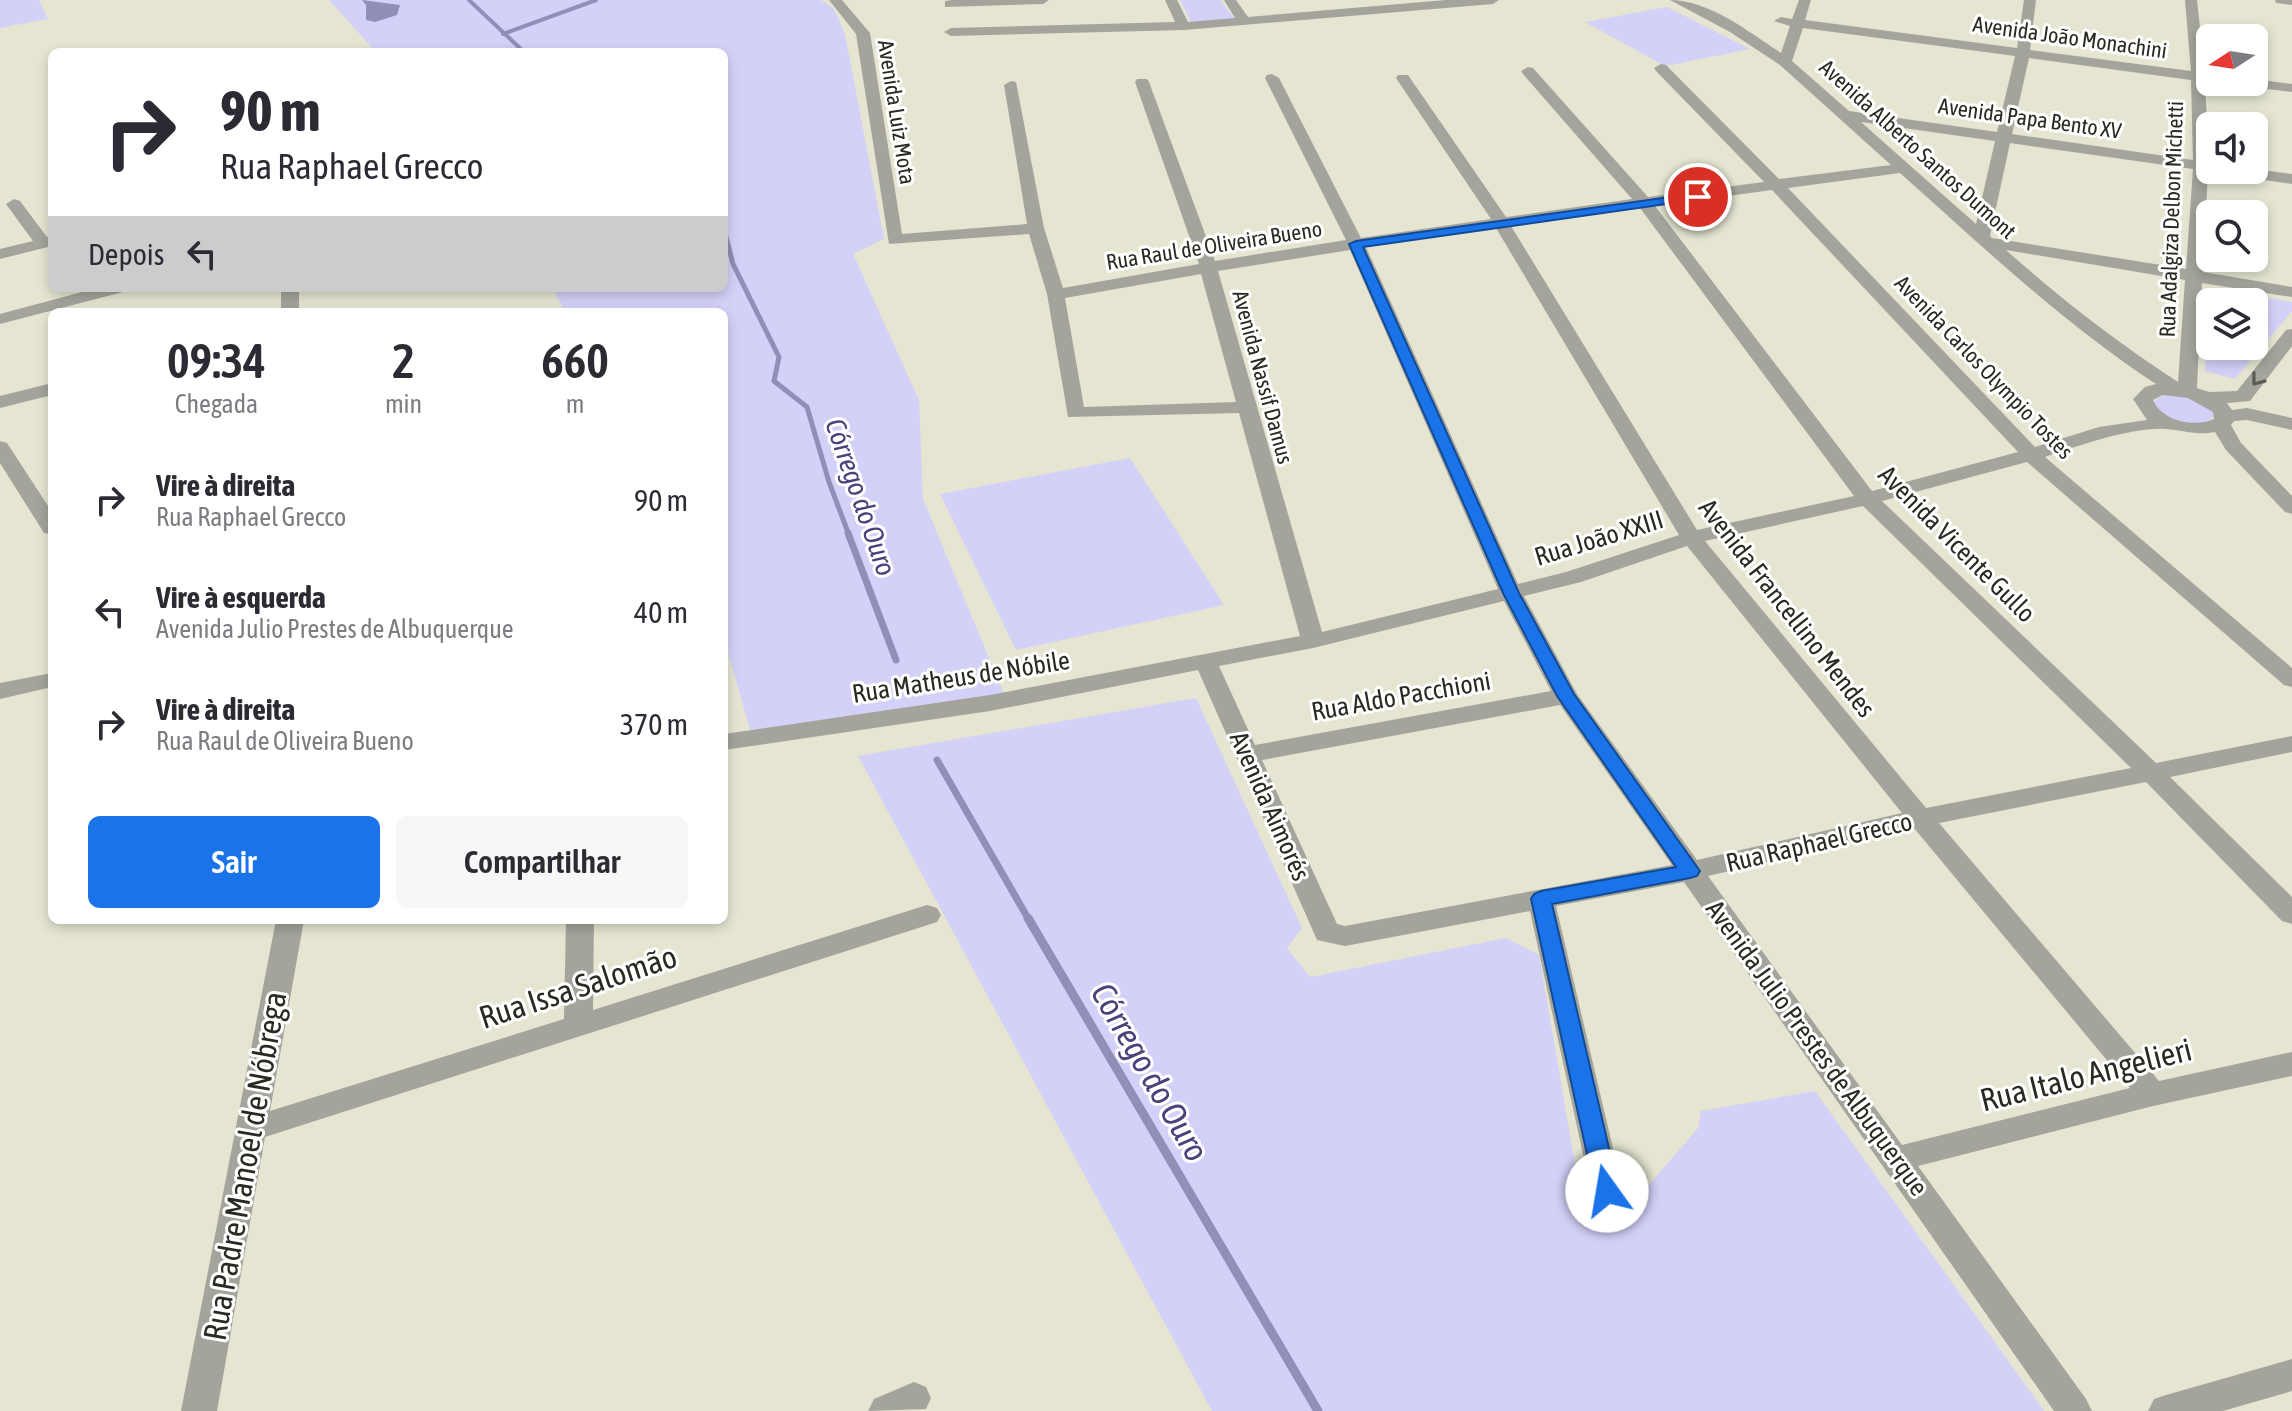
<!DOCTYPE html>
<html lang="pt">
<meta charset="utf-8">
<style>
body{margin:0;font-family:"Asap Condensed",sans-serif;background:#f7f7f7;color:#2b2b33;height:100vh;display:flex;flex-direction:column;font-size:30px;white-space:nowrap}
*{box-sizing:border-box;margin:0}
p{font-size:26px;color:#7c7c81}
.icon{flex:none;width:44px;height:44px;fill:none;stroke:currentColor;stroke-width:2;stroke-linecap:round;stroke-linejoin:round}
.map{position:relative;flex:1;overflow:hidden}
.side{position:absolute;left:48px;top:308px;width:680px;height:616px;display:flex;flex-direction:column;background:#fff;border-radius:12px;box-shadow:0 4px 12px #0003}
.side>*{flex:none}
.hud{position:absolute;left:48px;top:48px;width:680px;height:244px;border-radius:12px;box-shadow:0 4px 12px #0003;background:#fff;color:#2b2b33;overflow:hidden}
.needle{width:52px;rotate:258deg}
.tools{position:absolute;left:2196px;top:24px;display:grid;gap:16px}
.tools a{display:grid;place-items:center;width:72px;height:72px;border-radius:12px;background:#fff;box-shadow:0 4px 12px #0003;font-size:40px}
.pin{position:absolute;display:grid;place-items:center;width:68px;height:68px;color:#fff;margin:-34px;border:4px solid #fff;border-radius:50%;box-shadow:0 2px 8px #0007}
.me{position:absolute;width:88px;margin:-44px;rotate:347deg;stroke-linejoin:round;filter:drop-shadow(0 0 6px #0008)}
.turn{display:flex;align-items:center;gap:28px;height:168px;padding:0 40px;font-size:36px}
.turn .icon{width:104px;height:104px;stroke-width:2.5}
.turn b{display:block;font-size:56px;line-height:68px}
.then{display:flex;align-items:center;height:76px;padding:0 40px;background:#0003;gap:16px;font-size:30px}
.eta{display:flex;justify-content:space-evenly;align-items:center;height:136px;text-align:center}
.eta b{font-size:48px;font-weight:600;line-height:56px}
.action{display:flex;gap:16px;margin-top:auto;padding:16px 40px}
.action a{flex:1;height:92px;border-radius:12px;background:#1a73e8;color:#fff;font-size:32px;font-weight:600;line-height:92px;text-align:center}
.action a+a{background:#f7f7f7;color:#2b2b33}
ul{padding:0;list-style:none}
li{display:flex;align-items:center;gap:24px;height:112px;padding:0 40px}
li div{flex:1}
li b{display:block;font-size:30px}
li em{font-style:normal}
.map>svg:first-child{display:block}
.green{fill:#d3d1f8;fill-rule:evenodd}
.water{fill:#918eb7}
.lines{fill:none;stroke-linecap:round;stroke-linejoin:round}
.stream-far3{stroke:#918eb7;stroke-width:4}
.stream-far2{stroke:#918eb7;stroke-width:5}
.stream-far1{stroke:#918eb7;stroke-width:7}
.stream{stroke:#918eb7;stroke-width:9}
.minor{fill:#a4a49c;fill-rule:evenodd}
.oneway{stroke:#5b5b53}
.route{fill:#1a73e8;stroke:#114b97;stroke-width:2}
.labels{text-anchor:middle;stroke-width:6;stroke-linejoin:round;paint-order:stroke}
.far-street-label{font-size:22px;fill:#2a2a23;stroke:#fff}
.street-label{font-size:26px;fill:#2a2a23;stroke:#fff}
.water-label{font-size:28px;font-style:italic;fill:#4a437b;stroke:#fff}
.near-street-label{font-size:32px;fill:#2a2a23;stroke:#fff}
.near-water-label{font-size:34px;font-style:italic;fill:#4a437b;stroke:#fff}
</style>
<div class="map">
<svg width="2292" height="1411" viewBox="0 0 2292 1411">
<rect width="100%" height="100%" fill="#e5e5d2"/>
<!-- green -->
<path class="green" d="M 0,0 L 39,0 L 48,19 L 0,28 Z
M 329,0 L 821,0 L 834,9 L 845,34 L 884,239 L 853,254 L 919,400 L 923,499 L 1004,694 L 751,733 L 724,638 L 724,312 L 565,312 L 553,288 L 724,288 L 724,52 L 376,52 Z
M 1180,0 L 1220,0 L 1235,19 L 1191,22 Z
M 1667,7 L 1750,49 L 1665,66 L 1585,22 Z
M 2209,288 L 2292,302 L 2292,311 L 2235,379 L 2205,371 ZM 2254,302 L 2254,346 L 2210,346 L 2210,302 Z
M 2164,395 L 2186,396 L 2213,411 L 2214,416 C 2197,434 2162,419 2152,402 Z
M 1130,458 L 1224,605 L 1016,650 L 940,494 Z
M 1196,698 L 1302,928 L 1287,948 L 1310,977 L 1506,938 L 1539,955 L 1585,1222 L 1623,1215 L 1698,1128 L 1701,1111 L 1815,1091 L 2044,1411 L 1212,1411 L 858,756 Z"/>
<!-- water -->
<path class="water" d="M 362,0 L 400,5 L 397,15 L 375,22 L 366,20 L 366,5 Z"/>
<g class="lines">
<!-- stream-far3 -->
<path class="stream-far3" d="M 469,0 L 524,52
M 503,34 L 596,0
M 724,229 L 726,235"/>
<!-- stream-far2 -->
<path class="stream-far2" d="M 725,233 L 733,264 L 779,357 L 774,381 L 807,407 L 829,482 L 849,535"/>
<!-- stream-far1 -->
<path class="stream-far1" d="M 848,533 L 896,660
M 937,760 L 1029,920"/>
<!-- stream -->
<path class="stream" d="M 1028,918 L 1318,1411"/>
<!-- minor -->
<path class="minor" d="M 829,0 L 842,0 L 870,33 L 902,234 L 1027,224 L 1004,85 L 1011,81 L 1016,82 L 1044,228 L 1063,288 L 1199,264 L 1135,82 L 1137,79 L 1147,79 L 1149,82 L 1215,261 L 1346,240 L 1265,78 L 1267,75 L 1272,74 L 1279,78 L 1361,238 L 1491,219 L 1396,78 L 1398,75 L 1408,75 L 1506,217 L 1632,199 L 1523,74 L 1521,71 L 1528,67 L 1533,68 L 1648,197 L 1764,182 L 1656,71 L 1654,68 L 1661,64 L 1666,65 L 1779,179 L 1891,165 L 1780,65 L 1730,32 L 1670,0 C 1709,0 1749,32 1781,53 L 1790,26 L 1774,21 L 1781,17 L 1792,19 L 1799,0 L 1811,0 L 1805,20 L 2017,48 L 2024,0 L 2036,0 L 2030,50 L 2191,71 L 2185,0 L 2197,0 L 2205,73 L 2210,74 L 2211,82 L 2205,82 L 2209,162 L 2210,170 L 2216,170 L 2208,171 L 2203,272 L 2292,287 L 2292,297 L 2202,283 L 2197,388 L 2209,392 L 2237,391 L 2286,330 L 2292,329 L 2292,346 L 2250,401 L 2227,403 L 2232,410 L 2247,408 L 2292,418 L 2292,430 L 2247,420 L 2234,421 L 2231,425 L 2241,443 L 2292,496 L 2292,514 L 2285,512 L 2226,450 L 2215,432 C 2197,436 2184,430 2166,429 C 2130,427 2079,446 2045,457 L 2292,668 L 2292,687 L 2284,685 L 2027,462 L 1882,501 L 2156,763 L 2292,736 L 2292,752 L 2170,777 L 2292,897 L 2292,924 L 2282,921 L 2146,782 L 1939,823 L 2159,1081 L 2292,1052 L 2292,1076 L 2153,1106 L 1918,1166 L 2086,1399 L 2092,1411 L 2054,1411 L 1684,882 L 1556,906 L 1623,1191 L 1618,1200 L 1607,1204 L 1596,1200 L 1591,1191 L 1530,911 L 1345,946 L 1317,940 L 1198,670 L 990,711 L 724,750 L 724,734 L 990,695 L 1300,636 L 1239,413 L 1068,417 L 1047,294 L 1029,234 L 889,244 L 856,34 ZM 1803,28 L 2015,56 L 1997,132 L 1849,111 L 1792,61 ZM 2029,58 L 2191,80 L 2193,160 L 2012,134 ZM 1861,122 L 1995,141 L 1976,224 ZM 2010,143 L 2193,169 L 2186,269 L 1992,238 L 1990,236 ZM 1900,173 C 1983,247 2063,323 2156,384 L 2145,387 L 2133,399 L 2147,420 L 2099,427 L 2035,447 L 1788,188 ZM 1772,190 L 2018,452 L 1872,491 L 1655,206 ZM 1640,208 L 1854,496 L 1697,530 L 1511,226 ZM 1496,228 L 1679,535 L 1566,572 L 1518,584 L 1366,247 ZM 1350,250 L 1498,589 L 1322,632 L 1218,271 ZM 2006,250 L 2185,280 L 2178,382 C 2117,342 2061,299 2006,250 ZM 1201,274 L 1236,402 L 1084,407 L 1065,298 ZM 2163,395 L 2188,398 L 2213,412 L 2214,419 C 2194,428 2162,421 2153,400 ZM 1863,506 L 2131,768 L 1926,808 L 1705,541 ZM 1687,546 L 1902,813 L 1697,860 L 1577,694 L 1524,596 L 1581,582 ZM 1504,601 L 1551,691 L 1255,745 L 1219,666 L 1313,648 ZM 1560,705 L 1672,865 L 1345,926 L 1337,924 L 1262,760 ZM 1914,828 L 2130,1088 L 1902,1145 L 1708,876 Z
M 952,0 L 1049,0 L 1043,4 L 945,7 L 945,1 Z
M 1165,0 L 1177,0 L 1188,22 L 1235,18 L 1224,0 L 1236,0 L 1248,17 L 1446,0 L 1499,0 L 1493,4 L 1184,30 L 951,36 L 944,32 L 951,28 L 1175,22 Z
M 2275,0 L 2292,0 L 2292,5 L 2276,3 Z
M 2254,79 L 2292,84 L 2292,92 L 2242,86 L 2235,82 L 2254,82 Z
M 2254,169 L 2292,174 L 2292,184 L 2231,175 L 2223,170 Z
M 14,199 L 20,201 L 47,237 L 52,236 L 52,246 L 0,259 L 0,249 L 33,241 L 6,204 Z
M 97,288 L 126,288 L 123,292 L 0,324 L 0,314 Z
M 281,288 L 299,288 L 299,312 L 281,312 Z
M 52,383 L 52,395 L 0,408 L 0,396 Z
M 0,441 L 7,443 L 52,512 L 52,534 L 44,533 L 0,463 Z
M 52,673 L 52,687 L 0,699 L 0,683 Z
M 927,905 L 937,908 L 941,915 L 937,922 L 265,1137 L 217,1411 L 181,1411 L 276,920 L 304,920 L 270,1111 L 564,1019 L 566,920 L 594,920 L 593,1010 Z
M 2292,1359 L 2292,1391 L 2223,1411 L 2148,1411 L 2154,1399 L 2166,1395 Z
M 914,1382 L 926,1387 L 931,1398 L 926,1409 L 868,1411 L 874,1399 Z"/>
</g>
<!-- one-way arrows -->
<defs><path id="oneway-chevron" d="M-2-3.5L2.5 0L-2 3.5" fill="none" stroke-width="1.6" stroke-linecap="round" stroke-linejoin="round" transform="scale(2)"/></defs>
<use class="oneway" href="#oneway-chevron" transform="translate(2257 380) rotate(128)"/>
<!-- route -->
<path class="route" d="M 1698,193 L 1702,194 L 1702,199 L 1363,247 L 1519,593 L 1574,694 L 1700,871 L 1697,876 L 1690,878 L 1552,904 L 1619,1191 L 1615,1198 L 1607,1201 L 1599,1198 L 1595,1191 L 1531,899 L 1534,894 L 1541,891 L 1676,867 L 1557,696 L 1503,593 L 1349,244 L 1356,241 Z"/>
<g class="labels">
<!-- far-street labels -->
<g class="far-street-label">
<text transform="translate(2070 37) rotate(8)" y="8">Avenida João Monachini</text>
<text transform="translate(897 112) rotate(81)" y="8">Avenida Luiz Mota</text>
<text transform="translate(2030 118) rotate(8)" y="8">Avenida Papa Bento XV</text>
<text transform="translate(1918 149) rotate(42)" y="8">Avenida Alberto Santos Dumont</text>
<text transform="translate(2171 219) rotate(-88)" y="8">Rua Adalgiza Delbon Michetti</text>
<text transform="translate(1214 245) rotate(-9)" y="8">Rua Raul de Oliveira Bueno</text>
<text transform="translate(1984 367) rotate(46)" y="8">Avenida Carlos Olympio Tostes</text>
<text transform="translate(1263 377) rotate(75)" y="8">Avenida Nassif Damus</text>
</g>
<!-- street labels -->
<g class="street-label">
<text transform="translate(1599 538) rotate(-17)" y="9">Rua João XXIII</text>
<text transform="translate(1957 544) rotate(45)" y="9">Avenida Vicente Gullo</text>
<text transform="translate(1787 608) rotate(52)" y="9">Avenida Francellino Mendes</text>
<text transform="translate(961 677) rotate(-9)" y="9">Rua Matheus de Nóbile</text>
<text transform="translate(1401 696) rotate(-10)" y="9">Rua Aldo Pacchioni</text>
<text transform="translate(1270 806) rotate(66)" y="9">Avenida Aimorés</text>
<text transform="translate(1819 842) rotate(-13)" y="9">Rua Raphael Grecco</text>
<text transform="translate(1817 1048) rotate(54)" y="9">Avenida Julio Prestes de Albuquerque</text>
</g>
<!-- water labels -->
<g class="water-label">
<text transform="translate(861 497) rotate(71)" y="10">Córrego do Ouro</text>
</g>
<!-- near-street labels -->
<g class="near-street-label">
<text transform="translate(578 987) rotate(-18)" y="11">Rua Issa Salomão</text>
<text transform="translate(2086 1075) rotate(-14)" y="11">Rua Italo Angelieri</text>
<text transform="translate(245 1166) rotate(-80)" y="11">Rua Padre Manoel de Nóbrega</text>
</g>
<!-- near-water labels -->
<g class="near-water-label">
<text transform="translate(1150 1072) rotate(60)" y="12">Córrego do Ouro</text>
</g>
</g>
</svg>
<div class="tools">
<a><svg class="needle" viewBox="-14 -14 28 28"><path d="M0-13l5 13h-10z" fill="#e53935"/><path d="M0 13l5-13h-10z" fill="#7c7c81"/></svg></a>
<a><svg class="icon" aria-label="sound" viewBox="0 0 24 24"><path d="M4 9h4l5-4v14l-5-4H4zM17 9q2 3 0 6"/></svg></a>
<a><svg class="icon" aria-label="search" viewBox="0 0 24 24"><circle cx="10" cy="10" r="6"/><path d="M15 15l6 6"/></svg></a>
<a><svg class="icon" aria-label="layers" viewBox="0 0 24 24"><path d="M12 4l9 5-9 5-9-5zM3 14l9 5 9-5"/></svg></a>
</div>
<div class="pin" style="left:1698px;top:197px;background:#d93025"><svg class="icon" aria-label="arrive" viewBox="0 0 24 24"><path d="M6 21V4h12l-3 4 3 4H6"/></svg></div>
<svg class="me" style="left:1607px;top:1191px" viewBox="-20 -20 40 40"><circle r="19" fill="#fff"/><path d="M0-13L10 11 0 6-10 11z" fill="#1a73e8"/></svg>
<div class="hud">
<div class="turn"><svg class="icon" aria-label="right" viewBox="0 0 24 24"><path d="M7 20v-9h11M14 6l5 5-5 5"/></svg><div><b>90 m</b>Rua Raphael Grecco</div></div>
<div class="then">Depois<svg class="icon" aria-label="left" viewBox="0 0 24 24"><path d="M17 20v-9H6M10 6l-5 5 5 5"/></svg></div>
</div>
<section class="side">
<div class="eta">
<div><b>09:34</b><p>Chegada</p></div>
<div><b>2</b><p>min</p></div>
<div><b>660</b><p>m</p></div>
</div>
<ul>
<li><svg class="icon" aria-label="right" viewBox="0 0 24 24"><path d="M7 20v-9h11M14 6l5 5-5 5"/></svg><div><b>Vire à direita</b><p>Rua Raphael Grecco</p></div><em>90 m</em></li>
<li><svg class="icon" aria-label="left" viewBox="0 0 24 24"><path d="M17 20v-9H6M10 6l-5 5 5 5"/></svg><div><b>Vire à esquerda</b><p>Avenida Julio Prestes de Albuquerque</p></div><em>40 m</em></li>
<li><svg class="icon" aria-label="right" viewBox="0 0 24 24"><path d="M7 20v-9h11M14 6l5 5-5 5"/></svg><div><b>Vire à direita</b><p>Rua Raul de Oliveira Bueno</p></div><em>370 m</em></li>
</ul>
<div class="action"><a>Sair</a><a>Compartilhar</a></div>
</section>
</div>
